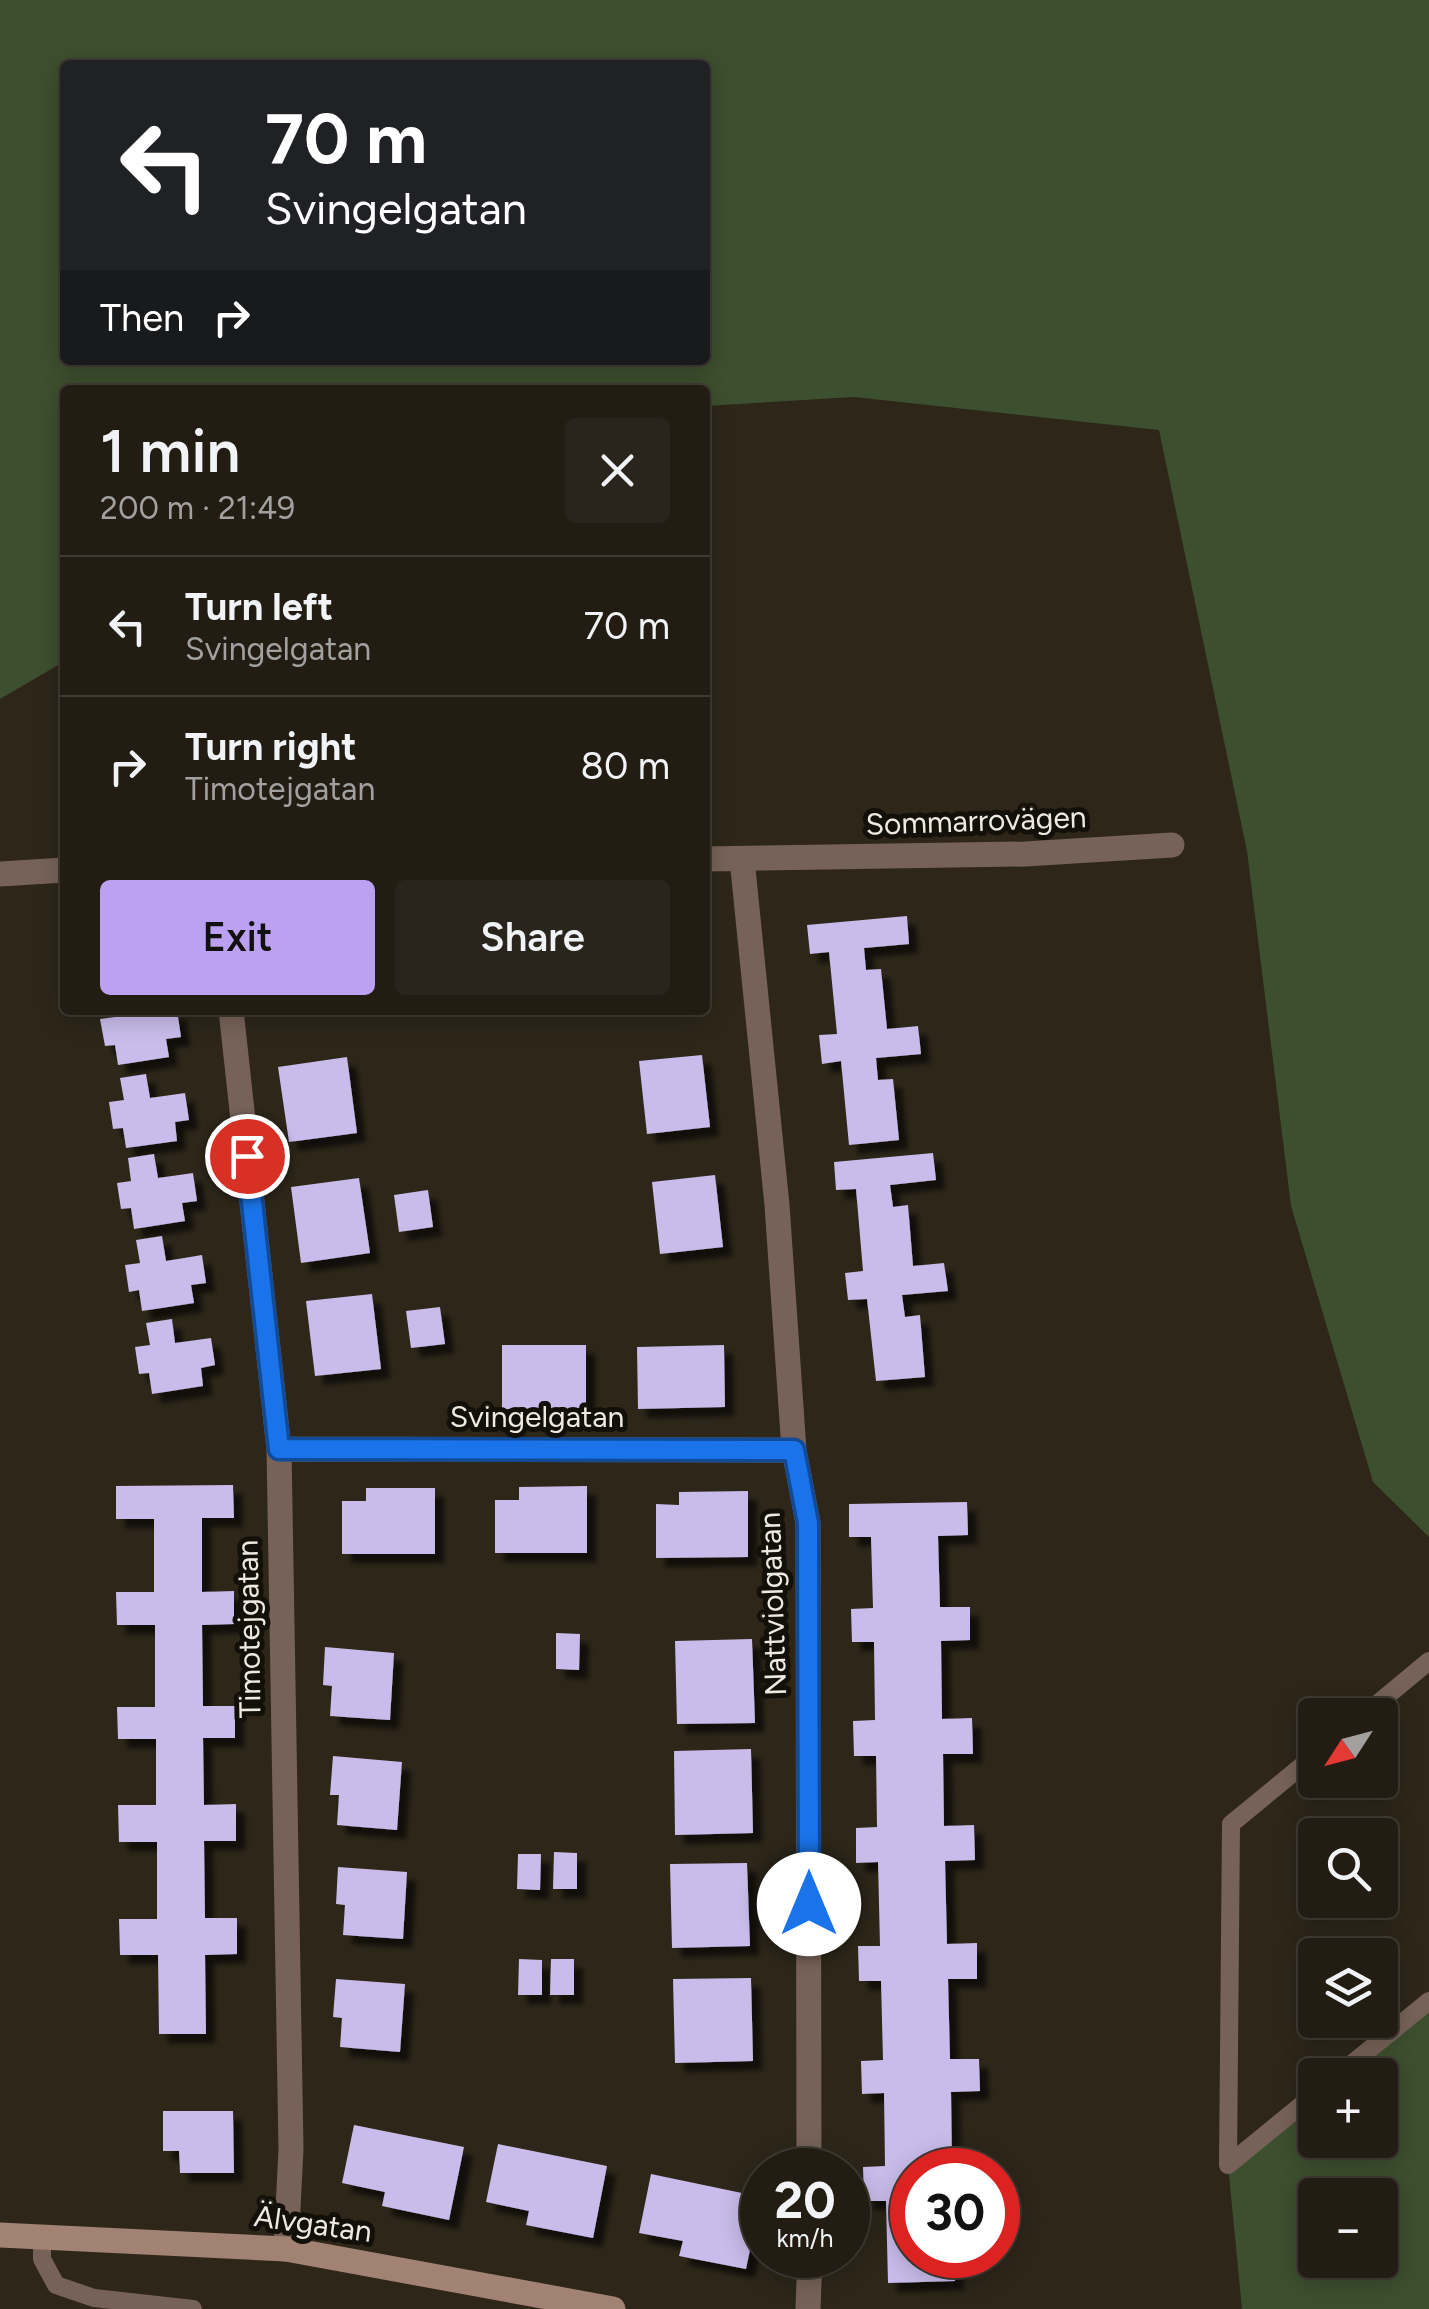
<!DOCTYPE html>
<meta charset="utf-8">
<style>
body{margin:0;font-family:Figtree,sans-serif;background:#2a251c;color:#f1f3f6;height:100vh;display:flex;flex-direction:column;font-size:38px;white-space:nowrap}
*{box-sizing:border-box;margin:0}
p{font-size:32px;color:#a2a1a0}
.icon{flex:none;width:55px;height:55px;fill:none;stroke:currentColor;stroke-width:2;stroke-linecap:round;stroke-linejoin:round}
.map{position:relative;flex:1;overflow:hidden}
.details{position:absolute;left:60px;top:385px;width:650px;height:630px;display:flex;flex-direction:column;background:#221c13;border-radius:10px;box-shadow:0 5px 25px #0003,0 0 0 2px #3f3a33}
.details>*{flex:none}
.hud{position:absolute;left:60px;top:60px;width:650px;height:305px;border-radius:10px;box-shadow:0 5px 25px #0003,0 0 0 2px #3f3a33;background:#202124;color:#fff;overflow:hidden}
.needle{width:65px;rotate:234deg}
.controls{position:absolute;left:1298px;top:1698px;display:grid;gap:20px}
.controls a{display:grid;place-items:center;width:100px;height:100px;border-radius:10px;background:#221c13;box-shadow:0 5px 25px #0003,0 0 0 2px #3f3a33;font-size:50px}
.speed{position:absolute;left:740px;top:2148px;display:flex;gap:20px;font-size:50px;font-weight:700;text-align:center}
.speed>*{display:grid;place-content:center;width:130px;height:130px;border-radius:50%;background:#221c13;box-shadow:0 5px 25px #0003,0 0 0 2px #3f3a33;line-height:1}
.speed small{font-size:25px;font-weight:400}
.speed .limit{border:15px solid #d22;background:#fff;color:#111}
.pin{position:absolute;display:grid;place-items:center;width:85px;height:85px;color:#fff;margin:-42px;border:5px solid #fff;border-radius:50%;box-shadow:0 2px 10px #0007}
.me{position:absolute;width:110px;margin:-55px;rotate:0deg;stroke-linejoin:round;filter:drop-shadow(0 0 8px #0008)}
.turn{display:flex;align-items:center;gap:35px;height:210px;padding:0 40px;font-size:45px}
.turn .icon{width:130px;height:130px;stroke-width:2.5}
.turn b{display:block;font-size:70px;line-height:85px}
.then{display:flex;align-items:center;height:95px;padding:0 40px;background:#0003;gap:20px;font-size:38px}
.round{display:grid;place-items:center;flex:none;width:105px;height:105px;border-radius:10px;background:#2a251c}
.overview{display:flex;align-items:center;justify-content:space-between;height:170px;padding:0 40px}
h1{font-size:60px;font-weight:600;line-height:75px}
.button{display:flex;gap:20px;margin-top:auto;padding:20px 40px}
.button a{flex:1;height:115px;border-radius:10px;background:#bca0f2;color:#111;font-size:40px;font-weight:600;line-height:115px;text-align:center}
.button a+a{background:#2a251c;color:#f1f3f6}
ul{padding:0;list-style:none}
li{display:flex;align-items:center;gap:30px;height:140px;padding:0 40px;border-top:2px solid #3f3a33}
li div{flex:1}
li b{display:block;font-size:38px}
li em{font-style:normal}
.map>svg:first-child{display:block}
.green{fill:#3c4f2e;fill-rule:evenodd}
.building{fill:#c9bceb;filter:url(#shadow)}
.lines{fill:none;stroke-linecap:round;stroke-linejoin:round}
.lane{stroke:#766258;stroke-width:18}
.street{stroke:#766258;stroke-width:25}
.secondary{stroke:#a28273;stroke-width:25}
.route-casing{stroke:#114b97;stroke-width:25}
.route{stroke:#1a73e8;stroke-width:18}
.labels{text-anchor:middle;stroke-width:10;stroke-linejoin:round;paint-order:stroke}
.street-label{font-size:30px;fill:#eee9e1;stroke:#13100a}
</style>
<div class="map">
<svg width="1429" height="2309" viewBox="0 0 1429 2309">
<defs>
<filter id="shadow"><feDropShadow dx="9" dy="9" stdDeviation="2.5" flood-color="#0009"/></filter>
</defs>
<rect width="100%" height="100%" fill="#2d2619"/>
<!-- green -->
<path class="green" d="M 0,0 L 1429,0 L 1429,1537 L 1373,1482 L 1291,1206 L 1247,851 L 1159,430 L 854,397 L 705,406 L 705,390 L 65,390 L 65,661 L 0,699 ZM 65,65 L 705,65 L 705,360 L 65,360 Z
M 1429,2001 L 1429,2309 L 1242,2309 L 1228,2165 L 1315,2094 L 1315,2140 L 1380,2140 L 1380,2075 L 1338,2075 ZM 1315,2195 L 1380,2195 L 1380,2260 L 1315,2260 Z"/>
<!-- building -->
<path class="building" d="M 907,916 L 909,944 L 864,948 L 866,970 L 881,969 L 887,1029 L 918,1026 L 921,1054 L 876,1058 L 878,1080 L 893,1079 L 899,1140 L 849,1145 L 841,1061 L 822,1064 L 819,1035 L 837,1034 L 829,952 L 810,954 L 807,925 Z
M 114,1010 L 141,1010 L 142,1015 L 177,1010 L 181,1037 L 166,1039 L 169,1057 L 118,1065 L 115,1045 L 105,1046 L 100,1019 L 115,1017 Z
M 702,1055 L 710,1127 L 647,1134 L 639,1061 Z
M 347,1057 L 357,1133 L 289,1142 L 278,1067 Z
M 146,1074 L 150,1098 L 185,1093 L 189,1120 L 175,1122 L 177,1141 L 126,1148 L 123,1128 L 113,1129 L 109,1102 L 124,1100 L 120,1078 Z
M 933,1153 L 936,1180 L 890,1185 L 893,1207 L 908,1205 L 913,1266 L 944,1263 L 948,1291 L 902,1295 L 905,1317 L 920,1315 L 925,1377 L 876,1381 L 867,1299 L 848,1300 L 845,1273 L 863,1271 L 856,1189 L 836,1190 L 834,1162 Z
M 154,1154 L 158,1178 L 193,1173 L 197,1201 L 182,1203 L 185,1221 L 134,1229 L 131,1208 L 121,1209 L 117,1183 L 131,1181 L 128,1158 Z
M 715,1175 L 723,1247 L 660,1254 L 652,1182 Z
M 359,1178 L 370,1253 L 301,1263 L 291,1187 Z
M 428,1190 L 433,1227 L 399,1232 L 394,1195 Z
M 162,1236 L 166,1261 L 202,1255 L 206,1283 L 191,1285 L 194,1303 L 142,1311 L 139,1290 L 129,1292 L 125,1265 L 140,1263 L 136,1240 Z
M 372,1294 L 381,1369 L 315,1376 L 306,1301 Z
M 440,1307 L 445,1344 L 411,1348 L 406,1311 Z
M 172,1319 L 175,1343 L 211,1338 L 215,1365 L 201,1368 L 203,1386 L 152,1394 L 149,1373 L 139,1374 L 135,1347 L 150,1345 L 146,1323 Z
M 502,1345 L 586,1345 L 586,1409 L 502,1409 Z
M 724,1345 L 725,1407 L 638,1409 L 637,1347 Z
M 233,1485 L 234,1518 L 202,1518 L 202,1592 L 234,1591 L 234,1624 L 202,1625 L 203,1706 L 235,1706 L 235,1738 L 203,1738 L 204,1805 L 236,1804 L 236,1841 L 204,1841 L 205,1918 L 237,1918 L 237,1954 L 205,1955 L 206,2034 L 159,2034 L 158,1955 L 120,1955 L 119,1919 L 157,1919 L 157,1842 L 119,1842 L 118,1805 L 156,1805 L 156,1739 L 118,1739 L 117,1707 L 155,1707 L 155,1625 L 117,1625 L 116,1592 L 154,1592 L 154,1519 L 116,1519 L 116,1486 Z
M 587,1486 L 587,1553 L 495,1553 L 495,1500 L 519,1500 L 519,1487 Z
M 366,1488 L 435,1488 L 435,1554 L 342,1554 L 342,1501 L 366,1501 Z
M 748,1491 L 748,1557 L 656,1558 L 656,1504 L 679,1505 L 679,1492 Z
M 967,1502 L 968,1535 L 938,1536 L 940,1607 L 970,1607 L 970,1640 L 941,1641 L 942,1719 L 972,1718 L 973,1754 L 943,1754 L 944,1826 L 974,1825 L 975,1860 L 945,1861 L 947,1944 L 977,1943 L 977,1979 L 948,1979 L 950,2059 L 979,2059 L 980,2091 L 951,2092 L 952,2165 L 981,2165 L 981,2170 L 912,2170 L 912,2255 L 954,2255 L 955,2281 L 888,2283 L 886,2201 L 864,2201 L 863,2167 L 885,2166 L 884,2093 L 862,2094 L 861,2061 L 883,2060 L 881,1981 L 859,1981 L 858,1946 L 880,1946 L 878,1862 L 856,1863 L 856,1828 L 877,1827 L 876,1756 L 854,1756 L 853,1721 L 875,1720 L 874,1642 L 852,1642 L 851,1609 L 873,1608 L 871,1537 L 849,1537 L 849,1504 Z
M 556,1633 L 580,1634 L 579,1670 L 556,1669 Z
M 752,1639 L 755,1723 L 677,1724 L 675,1641 Z
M 325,1647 L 394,1653 L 390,1720 L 330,1716 L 332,1686 L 323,1685 Z
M 751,1749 L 753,1833 L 675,1835 L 674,1751 Z
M 333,1756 L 402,1762 L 397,1830 L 337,1825 L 339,1795 L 330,1795 Z
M 554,1852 L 577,1853 L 577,1889 L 553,1889 Z
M 518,1854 L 541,1854 L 540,1890 L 517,1889 Z
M 747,1863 L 750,1946 L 672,1948 L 670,1864 Z
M 338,1867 L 407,1872 L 403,1939 L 343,1935 L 345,1905 L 336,1904 Z
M 519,1959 L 542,1960 L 542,1995 L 518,1995 Z
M 551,1959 L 574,1959 L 574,1995 L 550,1995 Z
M 751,1978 L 753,2061 L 675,2063 L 673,1979 Z
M 336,1979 L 405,1984 L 400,2052 L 340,2047 L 342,2018 L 333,2017 Z
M 163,2111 L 233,2111 L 234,2173 L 180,2173 L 179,2151 L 163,2151 Z
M 354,2125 L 464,2147 L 449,2220 L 382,2206 L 385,2192 L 342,2183 Z
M 498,2144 L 607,2166 L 593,2238 L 526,2225 L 529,2211 L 486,2202 Z
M 651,2174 L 761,2197 L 746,2269 L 679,2256 L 683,2241 L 639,2233 Z"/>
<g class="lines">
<!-- lane -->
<path class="lane" d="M 1364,1715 L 1429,1661
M 1338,2075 L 1429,2001
M 1228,2165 L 1231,1824 L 1315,1755
M 1228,2165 L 1315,2094
M 42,2237 L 42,2259 L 56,2285 L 94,2298 L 193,2309"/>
<!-- street -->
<path class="street" d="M 705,859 L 1025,854 L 1172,845
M 742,859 L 777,1205 L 794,1450 L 808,1523 L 809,2170
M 0,874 L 65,870
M 231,1010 L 279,1449 L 291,2149 L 286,2249
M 279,1449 L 794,1450
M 808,2309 L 810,2255"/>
<!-- secondary -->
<path class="secondary" d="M 0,2235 L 286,2249 L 613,2309"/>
</g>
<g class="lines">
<!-- route casing -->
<g class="route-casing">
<path id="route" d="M 247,1156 L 279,1449 L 794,1450 L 808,1523 L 809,1904"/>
</g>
<!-- route -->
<use href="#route" class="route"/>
</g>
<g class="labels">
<!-- street labels -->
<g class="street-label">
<text transform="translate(976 821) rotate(-2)" y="10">Sommarrovägen</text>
<text x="537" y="1427">Svingelgatan</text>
<text transform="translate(773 1604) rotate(-92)" y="10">Nattviolgatan</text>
<text transform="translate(249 1629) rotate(-91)" y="10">Timotejgatan</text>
<text transform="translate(313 2224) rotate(8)" y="10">Älvgatan</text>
</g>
</g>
</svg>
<div class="controls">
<a><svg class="needle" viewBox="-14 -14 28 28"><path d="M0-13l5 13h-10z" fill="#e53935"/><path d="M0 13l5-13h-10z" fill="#a2a1a0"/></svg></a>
<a><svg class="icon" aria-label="search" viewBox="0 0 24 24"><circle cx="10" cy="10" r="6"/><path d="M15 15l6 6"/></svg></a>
<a><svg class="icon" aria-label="layers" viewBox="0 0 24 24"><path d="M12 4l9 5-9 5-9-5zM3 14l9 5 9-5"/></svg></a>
<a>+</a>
<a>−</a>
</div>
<div class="speed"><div>20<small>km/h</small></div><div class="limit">30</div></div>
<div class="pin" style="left:247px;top:1156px;background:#d93025"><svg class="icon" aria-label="arrive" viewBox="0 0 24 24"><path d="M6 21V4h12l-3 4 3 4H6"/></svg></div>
<svg class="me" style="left:809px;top:1904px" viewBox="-20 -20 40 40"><circle r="19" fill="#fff"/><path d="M0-13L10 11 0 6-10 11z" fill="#1a73e8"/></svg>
<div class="hud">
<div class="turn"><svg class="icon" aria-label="left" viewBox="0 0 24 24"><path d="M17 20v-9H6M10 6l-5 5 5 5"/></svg><div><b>70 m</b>Svingelgatan</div></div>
<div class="then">Then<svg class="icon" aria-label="right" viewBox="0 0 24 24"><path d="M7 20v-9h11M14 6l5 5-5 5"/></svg></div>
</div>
<section class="details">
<div class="overview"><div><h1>1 min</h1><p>200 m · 21:49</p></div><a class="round"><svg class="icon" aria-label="close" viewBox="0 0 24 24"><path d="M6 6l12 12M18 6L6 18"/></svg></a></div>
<ul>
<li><svg class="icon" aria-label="left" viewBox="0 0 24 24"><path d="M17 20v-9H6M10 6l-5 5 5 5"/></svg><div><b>Turn left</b><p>Svingelgatan</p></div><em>70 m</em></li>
<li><svg class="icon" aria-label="right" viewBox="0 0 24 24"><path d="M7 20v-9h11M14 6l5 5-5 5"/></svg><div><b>Turn right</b><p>Timotejgatan</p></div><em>80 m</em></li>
</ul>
<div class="button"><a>Exit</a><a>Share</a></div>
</section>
</div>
